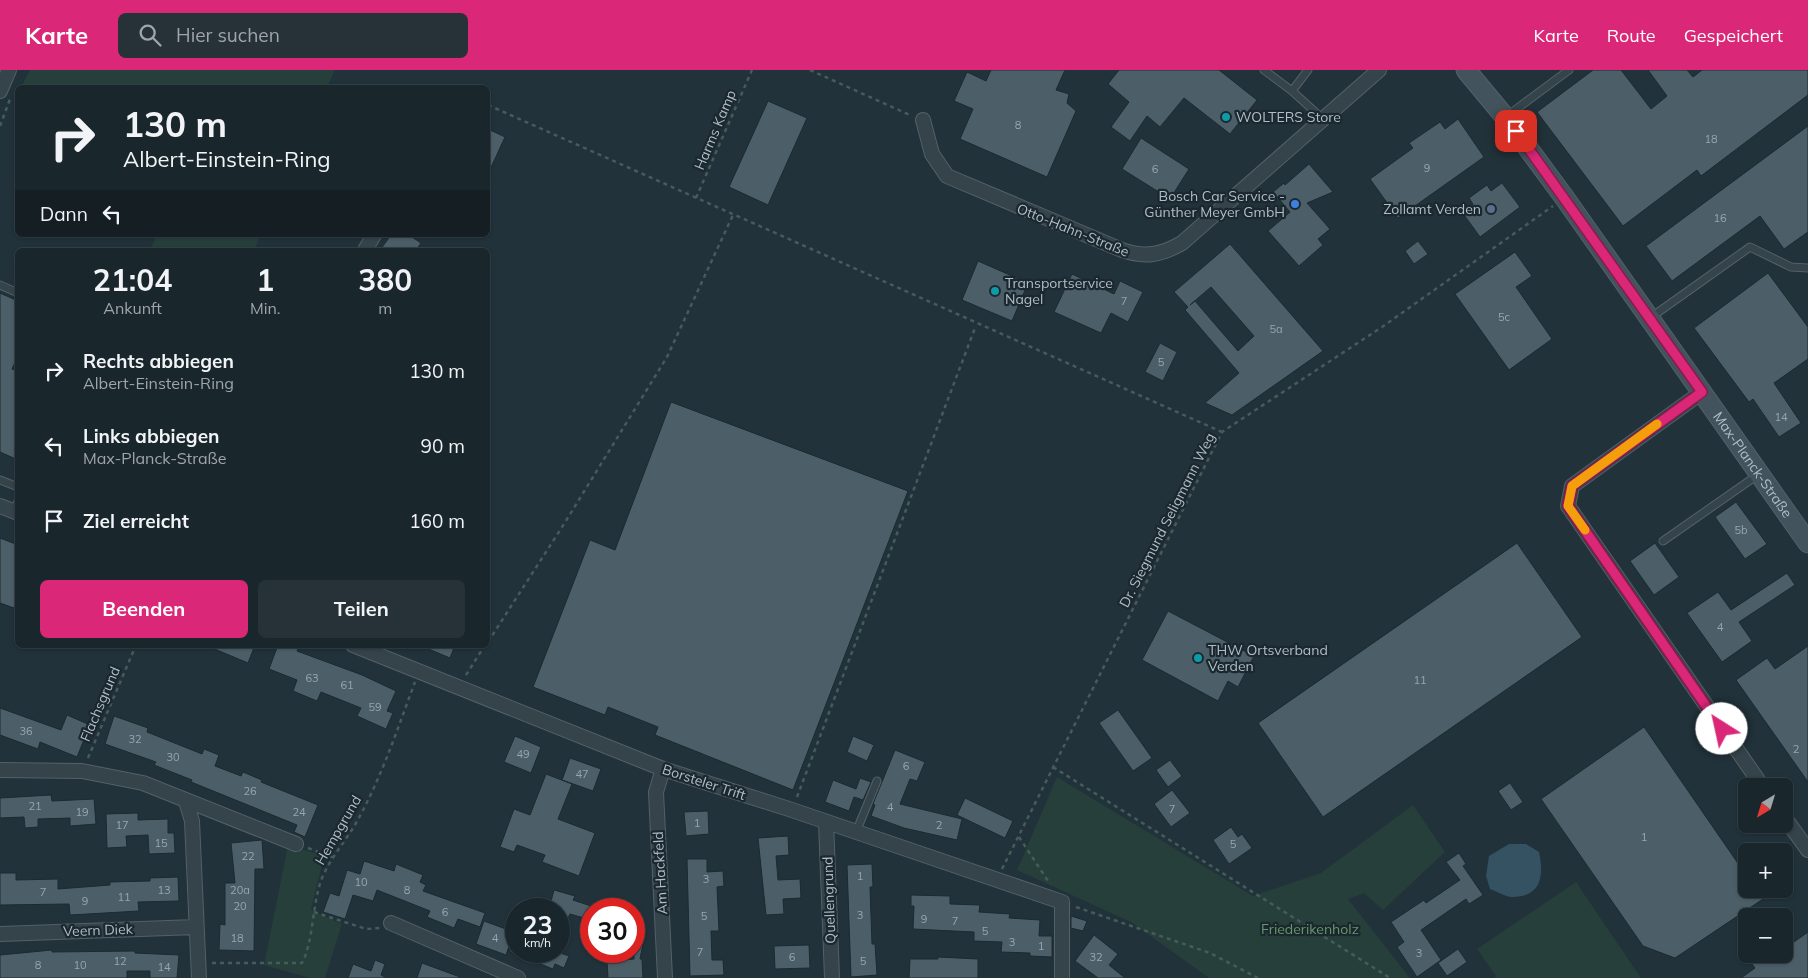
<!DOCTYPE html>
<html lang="de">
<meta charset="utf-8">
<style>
body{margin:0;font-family:Mulish,sans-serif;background:#263238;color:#f1f3f6;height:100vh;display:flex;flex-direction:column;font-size:19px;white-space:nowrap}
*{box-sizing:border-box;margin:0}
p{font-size:16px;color:#9fa5a9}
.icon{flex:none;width:28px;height:28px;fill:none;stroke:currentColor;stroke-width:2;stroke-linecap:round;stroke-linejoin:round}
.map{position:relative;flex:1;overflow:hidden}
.panel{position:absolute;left:15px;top:178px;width:475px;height:400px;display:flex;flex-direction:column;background:#19262c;border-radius:8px;box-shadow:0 1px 4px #0004,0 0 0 1px #374348}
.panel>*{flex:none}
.hud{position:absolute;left:15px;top:15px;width:475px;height:152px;border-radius:8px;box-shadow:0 1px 4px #0004,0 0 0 1px #374348;background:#19262c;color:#f1f3f6;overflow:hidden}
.needle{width:32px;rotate:218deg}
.controls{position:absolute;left:1738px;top:708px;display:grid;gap:10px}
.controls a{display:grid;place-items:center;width:55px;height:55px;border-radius:8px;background:#19262c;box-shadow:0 1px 4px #0004,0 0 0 1px #374348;font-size:25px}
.speed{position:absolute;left:505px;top:828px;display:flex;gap:10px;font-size:25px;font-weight:700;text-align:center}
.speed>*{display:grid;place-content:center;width:65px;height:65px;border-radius:50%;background:#19262c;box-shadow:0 1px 4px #0004,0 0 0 1px #374348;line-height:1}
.speed small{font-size:12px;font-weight:400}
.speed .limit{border:8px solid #d22;background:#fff;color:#111}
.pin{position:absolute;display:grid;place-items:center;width:42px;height:42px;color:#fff;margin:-21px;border-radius:10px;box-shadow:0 2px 8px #0006}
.me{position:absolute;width:55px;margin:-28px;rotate:325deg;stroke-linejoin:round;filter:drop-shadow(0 0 4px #0008)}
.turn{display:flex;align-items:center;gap:18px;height:105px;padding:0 25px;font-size:22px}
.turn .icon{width:65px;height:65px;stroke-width:2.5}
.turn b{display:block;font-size:35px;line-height:42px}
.then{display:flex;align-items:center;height:48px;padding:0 25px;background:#0003;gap:10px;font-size:19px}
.eta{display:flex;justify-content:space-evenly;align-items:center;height:85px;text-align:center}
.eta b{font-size:30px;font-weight:700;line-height:35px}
.action{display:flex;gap:10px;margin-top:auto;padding:10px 25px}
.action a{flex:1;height:58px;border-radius:8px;background:#db2777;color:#fff;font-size:20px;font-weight:700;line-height:58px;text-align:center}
.action a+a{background:#263238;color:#f1f3f6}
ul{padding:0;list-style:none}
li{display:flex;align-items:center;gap:15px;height:75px;padding:0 25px}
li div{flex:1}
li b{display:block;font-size:19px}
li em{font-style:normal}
header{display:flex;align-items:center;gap:30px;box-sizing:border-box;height:70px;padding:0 25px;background:#db2777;color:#fff}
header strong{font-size:24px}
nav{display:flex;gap:28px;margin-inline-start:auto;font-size:18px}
.search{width:350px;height:45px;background:#263238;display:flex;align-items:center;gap:12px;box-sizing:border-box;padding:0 18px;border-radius:8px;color:#9fa5a9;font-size:19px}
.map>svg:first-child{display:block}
.green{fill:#263f3b}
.water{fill:#355262}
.building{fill:#4c5f69;stroke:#1c2a31;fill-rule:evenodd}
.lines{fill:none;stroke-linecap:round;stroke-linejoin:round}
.lane-casing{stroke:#536168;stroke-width:9}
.street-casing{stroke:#536168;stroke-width:16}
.secondary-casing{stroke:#536168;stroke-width:21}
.path{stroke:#455c5a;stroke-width:2.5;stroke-dasharray:4 4;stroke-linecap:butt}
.lane{stroke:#35434b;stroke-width:7}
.street{stroke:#35434b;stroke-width:14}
.secondary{stroke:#43535e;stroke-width:19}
.route-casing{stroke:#8e194d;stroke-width:12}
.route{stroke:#db2777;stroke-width:9}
.slow{stroke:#f59e0b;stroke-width:9}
.culture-dot{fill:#0f9aa8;stroke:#1b282f;stroke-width:2}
.shop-dot{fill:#3f7fe0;stroke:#1b282f;stroke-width:2}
.service-dot{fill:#5c6f8a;stroke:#1b282f;stroke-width:2}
.labels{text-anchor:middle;stroke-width:4.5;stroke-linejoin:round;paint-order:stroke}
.number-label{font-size:11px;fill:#97a6b0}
.poi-label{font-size:14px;fill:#b0bec7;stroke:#1b282f;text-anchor:start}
.street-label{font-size:14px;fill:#b0bec7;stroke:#1b282f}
.park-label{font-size:14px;fill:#679867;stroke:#1b282f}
</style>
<header>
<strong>Karte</strong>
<div class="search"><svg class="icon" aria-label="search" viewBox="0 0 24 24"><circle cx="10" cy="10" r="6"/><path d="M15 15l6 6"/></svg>Hier suchen</div>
<nav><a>Karte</a><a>Route</a><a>Gespeichert</a></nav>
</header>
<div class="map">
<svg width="1808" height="908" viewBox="0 0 1808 908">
<rect width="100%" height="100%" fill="#21323a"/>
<!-- green -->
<path class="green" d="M 30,0 L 335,0 L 327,17 L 21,17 Z
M 157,165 L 261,165 L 254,180 L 150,180 Z
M 1057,707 L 1253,826 L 1321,803 L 1413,735 L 1445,782 L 1383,840 L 1364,823 L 1348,829 L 1410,908 L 1209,908 L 1131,852 L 1017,800 Z
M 288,775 L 324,786 L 311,840 L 342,854 L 325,908 L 310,908 L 264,895 Z
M 1576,812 L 1641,908 L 1494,908 L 1496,906 L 1477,879 Z"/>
<!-- water -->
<path class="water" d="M 1509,774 L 1526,774 L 1539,782 C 1544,805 1542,827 1512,827 C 1506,827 1496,821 1490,819 L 1486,806 L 1489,786 Z"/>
<!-- building -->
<path class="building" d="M 991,0 L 1065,0 L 1056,20 L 1069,24 L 1067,33 L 1076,41 L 1047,107 L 960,69 L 973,39 L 954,31 L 967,2 L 986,11 Z
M 1119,0 L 1219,0 L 1257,30 L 1230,64 L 1184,28 L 1160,57 L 1147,46 L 1130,71 L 1111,57 L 1129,32 L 1108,14 Z
M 1593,0 L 1621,0 L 1651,39 L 1667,26 L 1648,0 L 1687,0 L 1693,7 L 1702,0 L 1808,0 L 1808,25 L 1701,106 L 1697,100 L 1623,156 L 1537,42 Z
M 768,31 L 807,48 L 768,135 L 729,117 Z
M 1458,49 L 1484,87 L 1398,148 L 1370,109 L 1413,78 L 1409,73 L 1440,52 L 1445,59 Z
M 1808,56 L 1808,162 L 1784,179 L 1760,146 L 1672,211 L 1646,176 Z
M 488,59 L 505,67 L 488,104 Z
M 1141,68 L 1189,99 L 1170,129 L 1122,99 Z
M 1309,94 L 1333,122 L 1307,133 L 1330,159 L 1318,169 L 1323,175 L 1299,196 L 1268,161 L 1290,142 L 1273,122 L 1284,113 L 1285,115 Z
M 1502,113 L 1520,137 L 1480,167 L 1462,142 L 1473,134 L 1469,128 L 1487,115 L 1491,121 Z
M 391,165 L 409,165 L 421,173 L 416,180 L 380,180 Z
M 1418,171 L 1428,184 L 1414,194 L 1405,181 Z
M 1230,174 L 1323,281 L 1232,345 L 1205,333 L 1239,303 L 1185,240 L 1188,237 L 1174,222 ZM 1211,217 L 1254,266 L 1238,281 L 1195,231 L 1190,235 Z
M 1515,182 L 1532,206 L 1516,217 L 1552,269 L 1509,300 L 1455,224 Z
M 978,191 L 1028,213 L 1012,251 L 962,230 Z
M 1768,203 L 1808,257 L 1808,289 L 1774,313 L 1801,353 L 1779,367 L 1753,329 L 1749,332 L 1694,258 Z
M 1072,204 L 1114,224 L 1120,211 L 1143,222 L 1128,252 L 1111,243 L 1101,263 L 1054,242 Z
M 0,223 L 18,231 L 18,286 L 12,299 L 18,301 L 18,390 L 0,382 Z
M 1160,273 L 1177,282 L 1163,311 L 1145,302 Z
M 671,332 L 908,421 L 793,720 L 655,665 L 658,657 L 608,637 L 605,645 L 533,617 L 590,470 L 615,480 Z
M 1736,432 L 1767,474 L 1745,489 L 1715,447 Z
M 0,468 L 18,475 L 18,529 L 14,538 L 0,533 Z
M 1517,473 L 1582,567 L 1323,747 L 1258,653 Z
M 1655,473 L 1679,507 L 1654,525 L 1630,491 Z
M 1787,503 L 1795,515 L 1739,552 L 1752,571 L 1722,592 L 1687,543 L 1718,522 L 1731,540 Z
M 1168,541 L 1254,586 L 1238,617 L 1228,611 L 1218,631 L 1142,590 Z
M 205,575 L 255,575 L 248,593 Z
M 278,575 L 287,575 L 298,579 L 297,581 L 362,605 L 396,621 L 387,641 L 393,643 L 386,659 L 357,646 L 361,638 L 321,622 L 317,631 L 293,621 L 297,610 L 269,599 Z
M 419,575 L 455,575 L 450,588 Z
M 1808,576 L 1808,712 L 1736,610 L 1767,588 L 1775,599 Z
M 0,638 L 61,660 L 67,645 L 90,655 L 77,687 L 40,672 L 38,679 L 0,665 Z
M 1118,640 L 1152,688 L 1133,701 L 1099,653 Z
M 114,646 L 148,658 L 147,662 L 202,684 L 204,679 L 219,685 L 215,696 L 241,706 L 243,702 L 262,710 L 261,712 L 318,735 L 305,767 L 294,762 L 297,755 L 191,712 L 192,710 L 154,695 L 156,692 L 105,674 Z
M 1644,657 L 1746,805 L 1746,819 L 1756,819 L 1763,829 L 1675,888 L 1643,876 L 1541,729 Z
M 515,666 L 541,677 L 531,703 L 504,692 Z
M 853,666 L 874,675 L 867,691 L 847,682 Z
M 895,680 L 925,692 L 917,711 L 910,709 L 900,734 L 962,749 L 957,770 L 904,758 L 871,746 L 875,735 L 873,734 Z
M 570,688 L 601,699 L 593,721 L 562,710 Z
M 1170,690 L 1182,706 L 1168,717 L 1156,700 Z
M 546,704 L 572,714 L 558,749 L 595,763 L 579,806 L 542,792 L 545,785 L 517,775 L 514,782 L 500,777 L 514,739 L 530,745 Z
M 860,708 L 871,712 L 863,730 L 854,727 L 849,741 L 825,732 L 833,710 L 856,719 Z
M 1510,713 L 1523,732 L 1511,740 L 1498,721 Z
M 1172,720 L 1190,743 L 1171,757 L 1154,734 Z
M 51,725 L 52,731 L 94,729 L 96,754 L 70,756 L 70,748 L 38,749 L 38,757 L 25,758 L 24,747 L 0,748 L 0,728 Z
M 965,728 L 1013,751 L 1005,768 L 957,745 Z
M 708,741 L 709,764 L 686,766 L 684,742 Z
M 138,743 L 138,750 L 168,749 L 168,763 L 174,763 L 175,783 L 149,784 L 148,765 L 126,766 L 127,777 L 107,778 L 106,744 Z
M 1231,757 L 1238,767 L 1242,764 L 1252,778 L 1229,794 L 1213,770 Z
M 788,766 L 789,785 L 776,786 L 778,810 L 800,809 L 801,828 L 783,829 L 784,844 L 766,845 L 758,768 Z
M 262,770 L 264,799 L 255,799 L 254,881 L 219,880 L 220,854 L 225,855 L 225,813 L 235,813 L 231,773 Z
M 1459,783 L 1466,794 L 1463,796 L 1483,825 L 1469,834 L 1466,829 L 1421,860 L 1441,890 L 1417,907 L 1397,877 L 1404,872 L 1391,852 L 1424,830 L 1426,833 L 1460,810 L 1446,792 Z
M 687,789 L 707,789 L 707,802 L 723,801 L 724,816 L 717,817 L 719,861 L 711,861 L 712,890 L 723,890 L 724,905 L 690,906 Z
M 364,791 L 394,801 L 396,794 L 423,805 L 420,812 L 426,815 L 423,821 L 485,843 L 480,857 L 458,849 L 454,858 L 427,847 L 430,841 L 377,820 L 373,831 L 353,825 L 345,849 L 323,842 L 330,823 L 339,826 L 347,800 L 360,804 Z
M 872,794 L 873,817 L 870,817 L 872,874 L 875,874 L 877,905 L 851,907 L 847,795 Z
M 0,803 L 16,803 L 16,810 L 58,809 L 58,819 L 110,815 L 110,812 L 150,811 L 150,808 L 178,807 L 179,831 L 138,832 L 139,841 L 70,845 L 69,834 L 0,835 Z
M 554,820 L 575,826 L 573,830 L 591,836 L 591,850 L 570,844 L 568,848 L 559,845 L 559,839 L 549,839 Z
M 911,825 L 950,826 L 950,834 L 980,835 L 979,842 L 1010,844 L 1009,848 L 1040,850 L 1039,866 L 1052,866 L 1052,887 L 1030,886 L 1030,883 L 1001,882 L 1002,872 L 974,871 L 974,862 L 913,859 L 914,836 L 911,836 Z
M 1071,846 L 1087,851 L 1083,861 L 1071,858 Z
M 484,851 L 514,862 L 506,885 L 476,874 Z
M 634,862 L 645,864 L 640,889 L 642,889 L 643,908 L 608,908 L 607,891 L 634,889 Z
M 1808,862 L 1808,908 L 1741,908 L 1755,898 L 1748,889 L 1756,884 L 1784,884 L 1784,879 Z
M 1094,865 L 1118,884 L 1109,895 L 1125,908 L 1098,908 L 1075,891 Z
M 809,875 L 810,898 L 775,899 L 774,876 Z
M 1458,879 L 1467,892 L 1447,906 L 1438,893 Z
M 52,880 L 52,882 L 135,881 L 135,883 L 179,885 L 177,908 L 150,908 L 150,901 L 127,901 L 127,908 L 0,908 L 0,885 Z
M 507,881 L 555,881 L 569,886 L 564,898 L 555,894 L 553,899 Z
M 938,887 L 978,889 L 978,908 L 909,908 L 910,889 L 938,889 Z
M 375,890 L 385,894 L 381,905 L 387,908 L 348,908 L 353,894 L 371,901 Z
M 422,893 L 460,907 L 460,908 L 417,908 Z"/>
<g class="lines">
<!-- lane casing -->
<g class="lane-casing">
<path id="lane" d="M 1264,0 L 1292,21
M 1308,0 L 1292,21 L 1323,49
M 1507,46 L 1569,0
M 0,215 L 18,223
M 1650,248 L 1750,177 L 1791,197 L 1808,198
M 0,410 L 18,417
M 14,442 L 18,431
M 1663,471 L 1759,404
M 856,762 L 877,711"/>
</g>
<!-- street casing -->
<g class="street-casing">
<path id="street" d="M 0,21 L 9,0
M 923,50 L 932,84 L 947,106 L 1122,180 C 1145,188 1161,185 1182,173 L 1379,0
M 365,180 L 374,165
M 1702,322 L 1572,416 L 1568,436 L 1762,716
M 0,436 L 18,443
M 353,575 L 663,699 L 792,740 L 1062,832 L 1062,908
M 663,699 L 656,722 L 665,908
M 0,700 L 82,701 L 143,713 L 296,774
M 186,731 L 192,751 L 199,908
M 1784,747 L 1808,780
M 826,752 L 832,908
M 391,853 L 518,908
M 0,864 L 196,857"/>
</g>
<!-- secondary casing -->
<g class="secondary-casing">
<g id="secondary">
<path id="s1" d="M 1466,0 L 1505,47 L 1564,127 L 1808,473"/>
</g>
</g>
<!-- path -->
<path class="path" d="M 810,0 L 912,46
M 488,35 L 1222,362
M 0,56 L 10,29
M 696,128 L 752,0
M 488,572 L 564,454 L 667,287 L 733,145
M 466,605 L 485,575
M 88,688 L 136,575
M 1053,697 L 1390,908
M 797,727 L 975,258
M 1019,767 L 1050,814
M 308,778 L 332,787
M 1002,799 L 1222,362 L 1382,257 L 1553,136
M 1076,837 L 1210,883 L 1258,908
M 314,842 L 366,859 L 380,858
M 212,893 L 302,893 C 314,870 312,833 322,808 C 331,787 345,772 356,753 C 381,709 397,660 415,612"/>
<!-- lane -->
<use href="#lane" class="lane"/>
<!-- street -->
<use href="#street" class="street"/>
<!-- secondary -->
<use href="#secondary" class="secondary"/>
</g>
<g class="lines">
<!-- route casing -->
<g class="route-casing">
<path id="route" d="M 1516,61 L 1702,322 L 1572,416 L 1568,436 L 1722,659"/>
</g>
<!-- route -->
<use href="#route" class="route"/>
<!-- slow -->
<path class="slow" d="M 1585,460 L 1568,436 L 1572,416 L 1657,354"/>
</g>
<!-- markers -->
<g class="culture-dot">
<circle cx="1226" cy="47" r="5"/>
<circle cx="995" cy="221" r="5"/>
<circle cx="1198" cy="588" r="5"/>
</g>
<circle class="shop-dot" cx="1295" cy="134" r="5"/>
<circle class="service-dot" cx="1491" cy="139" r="5"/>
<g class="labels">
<!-- number labels -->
<g class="number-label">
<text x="1018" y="59">8</text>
<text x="1711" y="73">18</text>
<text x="1427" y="102">9</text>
<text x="1155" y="103">6</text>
<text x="1720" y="152">16</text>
<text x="1124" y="235">7</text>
<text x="1504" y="251">5c</text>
<text x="1276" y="263">5a</text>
<text x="1161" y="296">5</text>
<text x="1781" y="351">14</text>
<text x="1741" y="464">5b</text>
<text x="1720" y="561">4</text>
<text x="312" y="612">63</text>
<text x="1420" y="614">11</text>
<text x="347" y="619">61</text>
<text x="375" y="641">59</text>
<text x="26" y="665">36</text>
<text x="135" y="673">32</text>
<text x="1796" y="683">2</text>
<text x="523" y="688">49</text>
<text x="173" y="691">30</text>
<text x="906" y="700">6</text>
<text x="582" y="708">47</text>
<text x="250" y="725">26</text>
<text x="35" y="740">21</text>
<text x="890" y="741">4</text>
<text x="1172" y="743">7</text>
<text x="82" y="746">19</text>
<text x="299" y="746">24</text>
<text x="697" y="757">1</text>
<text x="122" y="759">17</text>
<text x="939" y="759">2</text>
<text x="1644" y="771">1</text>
<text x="161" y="777">15</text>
<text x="1233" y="778">5</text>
<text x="248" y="790">22</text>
<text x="860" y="810">1</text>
<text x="706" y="813">3</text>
<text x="361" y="816">10</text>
<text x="164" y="824">13</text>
<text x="240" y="824">20a</text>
<text x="407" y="824">8</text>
<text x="43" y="826">7</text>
<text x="124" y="831">11</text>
<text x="85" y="835">9</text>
<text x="240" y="840">20</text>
<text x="445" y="846">6</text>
<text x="860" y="849">3</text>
<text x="704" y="850">5</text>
<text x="924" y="853">9</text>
<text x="955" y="855">7</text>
<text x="985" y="865">5</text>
<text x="237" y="872">18</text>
<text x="495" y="872">4</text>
<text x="1012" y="876">3</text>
<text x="1041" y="880">1</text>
<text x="700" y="886">7</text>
<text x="1419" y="887">3</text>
<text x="792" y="891">6</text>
<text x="1096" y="891">32</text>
<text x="120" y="895">12</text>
<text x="863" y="895">5</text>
<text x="38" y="899">8</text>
<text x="80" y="899">10</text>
<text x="164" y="901">14</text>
</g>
<!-- poi labels -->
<g class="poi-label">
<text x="1236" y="52">WOLTERS Store</text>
<text x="1285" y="131" text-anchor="end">Bosch Car Service -<tspan x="1285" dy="16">Günther Meyer GmbH</tspan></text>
<text x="1481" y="144" text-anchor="end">Zollamt Verden</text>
<text x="1005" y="218">Transportservice<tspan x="1005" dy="16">Nagel</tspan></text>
<text x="1208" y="585">THW Ortsverband<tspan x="1208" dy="16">Verden</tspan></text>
</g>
<!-- street labels -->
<g class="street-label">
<text transform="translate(715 60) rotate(-67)" y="5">Harms Kamp</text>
<text transform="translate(1073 160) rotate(22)" y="5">Otto-Hahn-Straße</text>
<text dy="5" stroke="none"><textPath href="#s1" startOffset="488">Max-Planck-Straße</textPath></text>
<text transform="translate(1167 450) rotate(-63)" y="5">Dr. Siegmund Seligmann Weg</text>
<text transform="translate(100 634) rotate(-67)" y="5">Flachsgrund</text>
<text transform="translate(704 712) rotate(18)" y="5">Borsteler Trift</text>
<text transform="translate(338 760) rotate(-60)" y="5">Hempgrund</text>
<text transform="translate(660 803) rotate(-93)" y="5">Am Hackfeld</text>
<text transform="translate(829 830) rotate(-92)" y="5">Quellengrund</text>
<text transform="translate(98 860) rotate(-2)" y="5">Veern Diek</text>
</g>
<!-- park labels -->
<g class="park-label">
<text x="1310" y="864">Friederikenholz</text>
</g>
</g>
</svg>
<div class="controls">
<a><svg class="needle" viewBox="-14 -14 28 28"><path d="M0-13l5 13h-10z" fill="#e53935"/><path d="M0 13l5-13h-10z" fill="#9fa5a9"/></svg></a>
<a>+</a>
<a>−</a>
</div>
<div class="speed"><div>23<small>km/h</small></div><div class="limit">30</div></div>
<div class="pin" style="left:1516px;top:61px;background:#d93025"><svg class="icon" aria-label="arrive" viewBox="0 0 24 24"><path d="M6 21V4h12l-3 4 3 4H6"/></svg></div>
<svg class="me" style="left:1722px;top:659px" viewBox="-20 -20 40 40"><circle r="19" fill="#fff"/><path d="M0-13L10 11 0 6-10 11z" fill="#db2777"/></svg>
<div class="hud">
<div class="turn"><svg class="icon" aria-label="right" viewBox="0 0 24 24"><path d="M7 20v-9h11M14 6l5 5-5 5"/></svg><div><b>130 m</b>Albert-Einstein-Ring</div></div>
<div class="then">Dann<svg class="icon" aria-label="left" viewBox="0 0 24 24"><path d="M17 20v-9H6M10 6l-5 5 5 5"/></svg></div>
</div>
<section class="panel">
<div class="eta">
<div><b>21:04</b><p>Ankunft</p></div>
<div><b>1</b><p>Min.</p></div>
<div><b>380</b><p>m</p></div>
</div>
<ul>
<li><svg class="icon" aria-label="right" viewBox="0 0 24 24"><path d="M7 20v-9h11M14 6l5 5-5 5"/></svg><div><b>Rechts abbiegen</b><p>Albert-Einstein-Ring</p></div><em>130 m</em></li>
<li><svg class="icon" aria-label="left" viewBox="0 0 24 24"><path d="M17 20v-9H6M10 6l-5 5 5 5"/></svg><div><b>Links abbiegen</b><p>Max-Planck-Straße</p></div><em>90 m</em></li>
<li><svg class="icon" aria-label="arrive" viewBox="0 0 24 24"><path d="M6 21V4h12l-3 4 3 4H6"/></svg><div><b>Ziel erreicht</b></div><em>160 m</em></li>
</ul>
<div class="action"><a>Beenden</a><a>Teilen</a></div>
</section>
</div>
